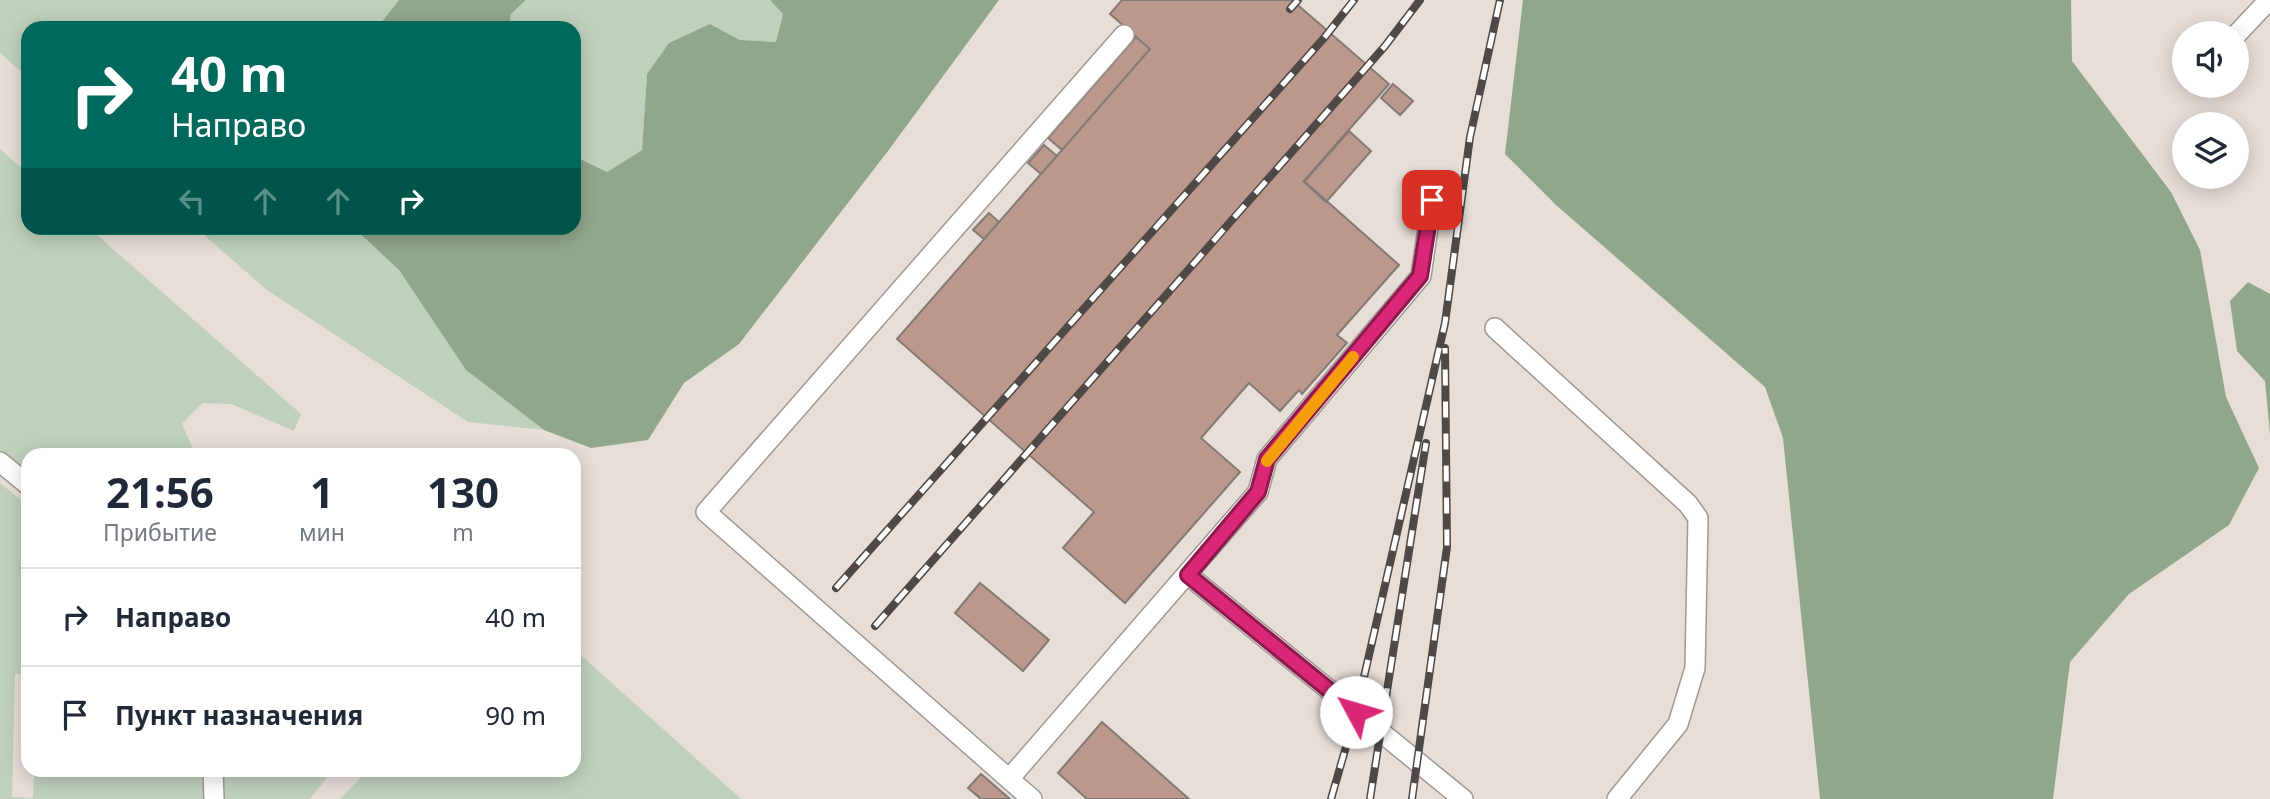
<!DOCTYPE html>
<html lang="ru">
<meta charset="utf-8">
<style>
body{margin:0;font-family:"Noto Sans",sans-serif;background:#f2f2f3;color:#1f2937;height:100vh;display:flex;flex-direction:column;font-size:26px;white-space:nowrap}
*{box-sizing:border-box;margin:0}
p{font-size:23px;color:#747a83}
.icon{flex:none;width:38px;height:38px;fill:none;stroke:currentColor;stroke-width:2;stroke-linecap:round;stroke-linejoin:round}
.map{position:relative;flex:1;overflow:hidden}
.details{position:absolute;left:21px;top:448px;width:560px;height:329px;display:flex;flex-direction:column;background:#fff;border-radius:21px;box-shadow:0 4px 18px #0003}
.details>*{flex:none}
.hud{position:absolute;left:21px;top:21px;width:560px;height:214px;border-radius:21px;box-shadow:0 4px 18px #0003;background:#00695c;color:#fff;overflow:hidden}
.buttons{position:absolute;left:2172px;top:21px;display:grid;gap:14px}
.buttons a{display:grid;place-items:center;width:77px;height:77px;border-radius:50%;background:#fff;box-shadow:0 4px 18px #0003;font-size:35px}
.pin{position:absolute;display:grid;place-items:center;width:60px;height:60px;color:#fff;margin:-30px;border-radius:14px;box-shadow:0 4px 10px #0006}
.me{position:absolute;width:77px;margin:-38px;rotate:309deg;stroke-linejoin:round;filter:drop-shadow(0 0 5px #0008)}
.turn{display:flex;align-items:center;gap:24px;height:147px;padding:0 35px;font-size:32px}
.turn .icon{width:91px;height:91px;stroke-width:2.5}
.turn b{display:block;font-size:49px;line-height:60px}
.lanes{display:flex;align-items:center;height:66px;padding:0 35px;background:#0003;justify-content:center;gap:35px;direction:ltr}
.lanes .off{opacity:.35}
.eta{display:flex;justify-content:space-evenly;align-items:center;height:119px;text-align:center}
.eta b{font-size:42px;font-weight:700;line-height:49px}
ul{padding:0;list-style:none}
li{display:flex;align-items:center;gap:21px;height:98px;padding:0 35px;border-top:2px solid #e0e1e3}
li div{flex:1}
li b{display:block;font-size:26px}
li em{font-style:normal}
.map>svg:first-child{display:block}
.green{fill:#c0d0bd}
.forest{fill:#91a78c}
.building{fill:#bc988c;stroke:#837a76;stroke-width:2}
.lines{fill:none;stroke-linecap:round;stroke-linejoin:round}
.lane-casing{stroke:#a19893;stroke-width:22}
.lane{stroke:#fff;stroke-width:19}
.rail-casing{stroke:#4e4946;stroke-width:8}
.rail{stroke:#fff;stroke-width:5;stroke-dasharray:16;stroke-linecap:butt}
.route-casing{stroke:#8e194d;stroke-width:18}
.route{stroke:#db2777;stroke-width:12}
.slow{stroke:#f59e0b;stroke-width:12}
</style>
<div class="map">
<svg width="2270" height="799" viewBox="0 0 2270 799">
<rect width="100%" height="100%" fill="#e7ded8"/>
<!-- green -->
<path class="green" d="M 0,0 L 399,0 L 377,28 L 28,28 L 28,78 L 0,53 Z
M 526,0 L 770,0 L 783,14 L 776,42 L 740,40 L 710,24 L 647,74 L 642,150 L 607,172 L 574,156 L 574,28 L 509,28 L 511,14 Z
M 0,149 L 28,174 L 28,228 L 89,228 L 301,414 L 294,431 L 231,404 L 202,403 L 182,424 L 196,455 L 28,455 L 28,477 L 0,457 Z
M 196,228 L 354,228 L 399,270 L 466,370 L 544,430 L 468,422 L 267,290 Z
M 0,483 L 28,506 L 28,674 L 15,674 L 12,797 L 33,798 L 34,770 L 202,770 L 204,799 L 0,799 Z
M 574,649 L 741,799 L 340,799 L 368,770 L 574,770 Z
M 217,770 L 333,770 L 310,799 L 224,799 Z"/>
<!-- forest -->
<path class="forest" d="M 399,0 L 526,0 L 511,14 L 509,28 L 377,28 Z
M 770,0 L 999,0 L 888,151 L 739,344 L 684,383 L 648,440 L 591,448 L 544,430 L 466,370 L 399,270 L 354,228 L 574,228 L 574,156 L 607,172 L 642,150 L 647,74 L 669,43 L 710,24 L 740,40 L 776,42 L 783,14 Z
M 1523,0 L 2071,0 L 2072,61 L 2171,192 L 2200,250 L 2226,397 L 2259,468 L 2229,525 L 2129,594 L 2070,662 L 2053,799 L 1820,799 L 1783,438 L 1765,387 L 1556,205 L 1505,154 Z
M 2248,282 L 2270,294 L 2270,434 L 2265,381 L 2237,351 L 2230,301 Z"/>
<!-- building -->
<path class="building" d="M 1122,0 L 1292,0 L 1389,84 L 1304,181 L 1399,265 L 1337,335 L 1347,343 L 1302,394 L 1299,390 L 1280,411 L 1249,383 L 1201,438 L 1240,472 L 1125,603 L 1063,548 L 1094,512 L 897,339 L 1150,49 L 1110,14 Z
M 1136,37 L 1150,49 L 1062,150 L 1048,138 Z
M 1393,84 L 1413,101 L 1400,115 L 1381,98 Z
M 1349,131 L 1371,151 L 1326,202 L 1304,182 Z
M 1044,145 L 1057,156 L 1041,174 L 1028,163 Z
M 989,213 L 999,222 L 984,239 L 973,230 Z
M 980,583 L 1049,640 L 1023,671 L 955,613 Z
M 1102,722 L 1189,799 L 1087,799 L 1058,773 Z
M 981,774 L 1010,799 L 981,799 L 968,788 Z"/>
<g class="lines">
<!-- lane casing -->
<g class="lane-casing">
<path id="lane" d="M 2236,35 L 2269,0
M 1495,328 L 1688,504 L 1698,518 L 1695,668 L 1678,724 L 1617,799
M 0,462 L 28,485
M 1188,575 L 1463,799
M 213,770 L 214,799
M 1009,779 L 706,512 L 1124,35
M 1032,799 L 1009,779 L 1258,492 L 1267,459 L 1421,276 L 1432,200"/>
</g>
<!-- lane -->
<use href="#lane" class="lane"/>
<!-- rail casing -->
<g class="rail-casing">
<path id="rail" d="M 1290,9 L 1298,0
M 836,588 L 1324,38 L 1354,0
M 875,626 L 1385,46 L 1420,0
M 1331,799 L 1356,712 L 1445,323 L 1470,137 L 1500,0
M 1370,799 L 1426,443
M 1412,799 L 1447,547 L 1445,348"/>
</g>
<!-- rail -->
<use href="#rail" class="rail"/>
</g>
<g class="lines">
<!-- route casing -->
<g class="route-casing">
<path id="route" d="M 1356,712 L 1188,575 L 1258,492 L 1267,459 L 1420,276 L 1432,200"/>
</g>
<!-- route -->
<use href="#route" class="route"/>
<!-- slow -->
<path class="slow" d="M 1267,461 L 1353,357"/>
</g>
</svg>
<div class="buttons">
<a><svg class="icon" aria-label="sound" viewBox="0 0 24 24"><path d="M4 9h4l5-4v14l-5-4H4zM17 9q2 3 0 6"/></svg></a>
<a><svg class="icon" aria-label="layers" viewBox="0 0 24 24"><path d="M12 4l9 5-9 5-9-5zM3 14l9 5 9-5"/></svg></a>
</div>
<div class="pin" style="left:1432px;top:200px;background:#d93025"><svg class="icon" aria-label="arrive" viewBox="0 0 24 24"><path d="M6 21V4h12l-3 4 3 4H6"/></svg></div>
<svg class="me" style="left:1356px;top:712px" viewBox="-20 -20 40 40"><circle r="19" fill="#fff"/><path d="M0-13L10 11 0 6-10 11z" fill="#db2777"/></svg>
<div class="hud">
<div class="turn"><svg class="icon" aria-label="right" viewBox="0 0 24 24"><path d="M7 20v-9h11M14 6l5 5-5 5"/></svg><div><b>40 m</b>Направо</div></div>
<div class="lanes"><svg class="icon off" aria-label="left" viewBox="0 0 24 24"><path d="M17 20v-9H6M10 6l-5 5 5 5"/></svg><svg class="icon off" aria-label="ahead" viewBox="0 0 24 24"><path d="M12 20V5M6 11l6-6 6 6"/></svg><svg class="icon off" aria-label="ahead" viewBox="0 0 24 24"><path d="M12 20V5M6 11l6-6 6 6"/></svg><svg class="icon" aria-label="right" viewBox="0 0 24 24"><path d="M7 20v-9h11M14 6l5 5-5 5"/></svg></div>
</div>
<section class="details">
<div class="eta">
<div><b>21:56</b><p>Прибытие</p></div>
<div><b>1</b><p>мин</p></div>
<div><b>130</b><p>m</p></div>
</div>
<ul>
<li><svg class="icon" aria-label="right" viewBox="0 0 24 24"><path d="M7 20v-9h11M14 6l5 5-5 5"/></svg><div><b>Направо</b></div><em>40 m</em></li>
<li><svg class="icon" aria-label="arrive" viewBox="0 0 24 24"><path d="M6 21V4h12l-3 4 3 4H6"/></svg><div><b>Пункт назначения</b></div><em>90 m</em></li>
</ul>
</section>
</div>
